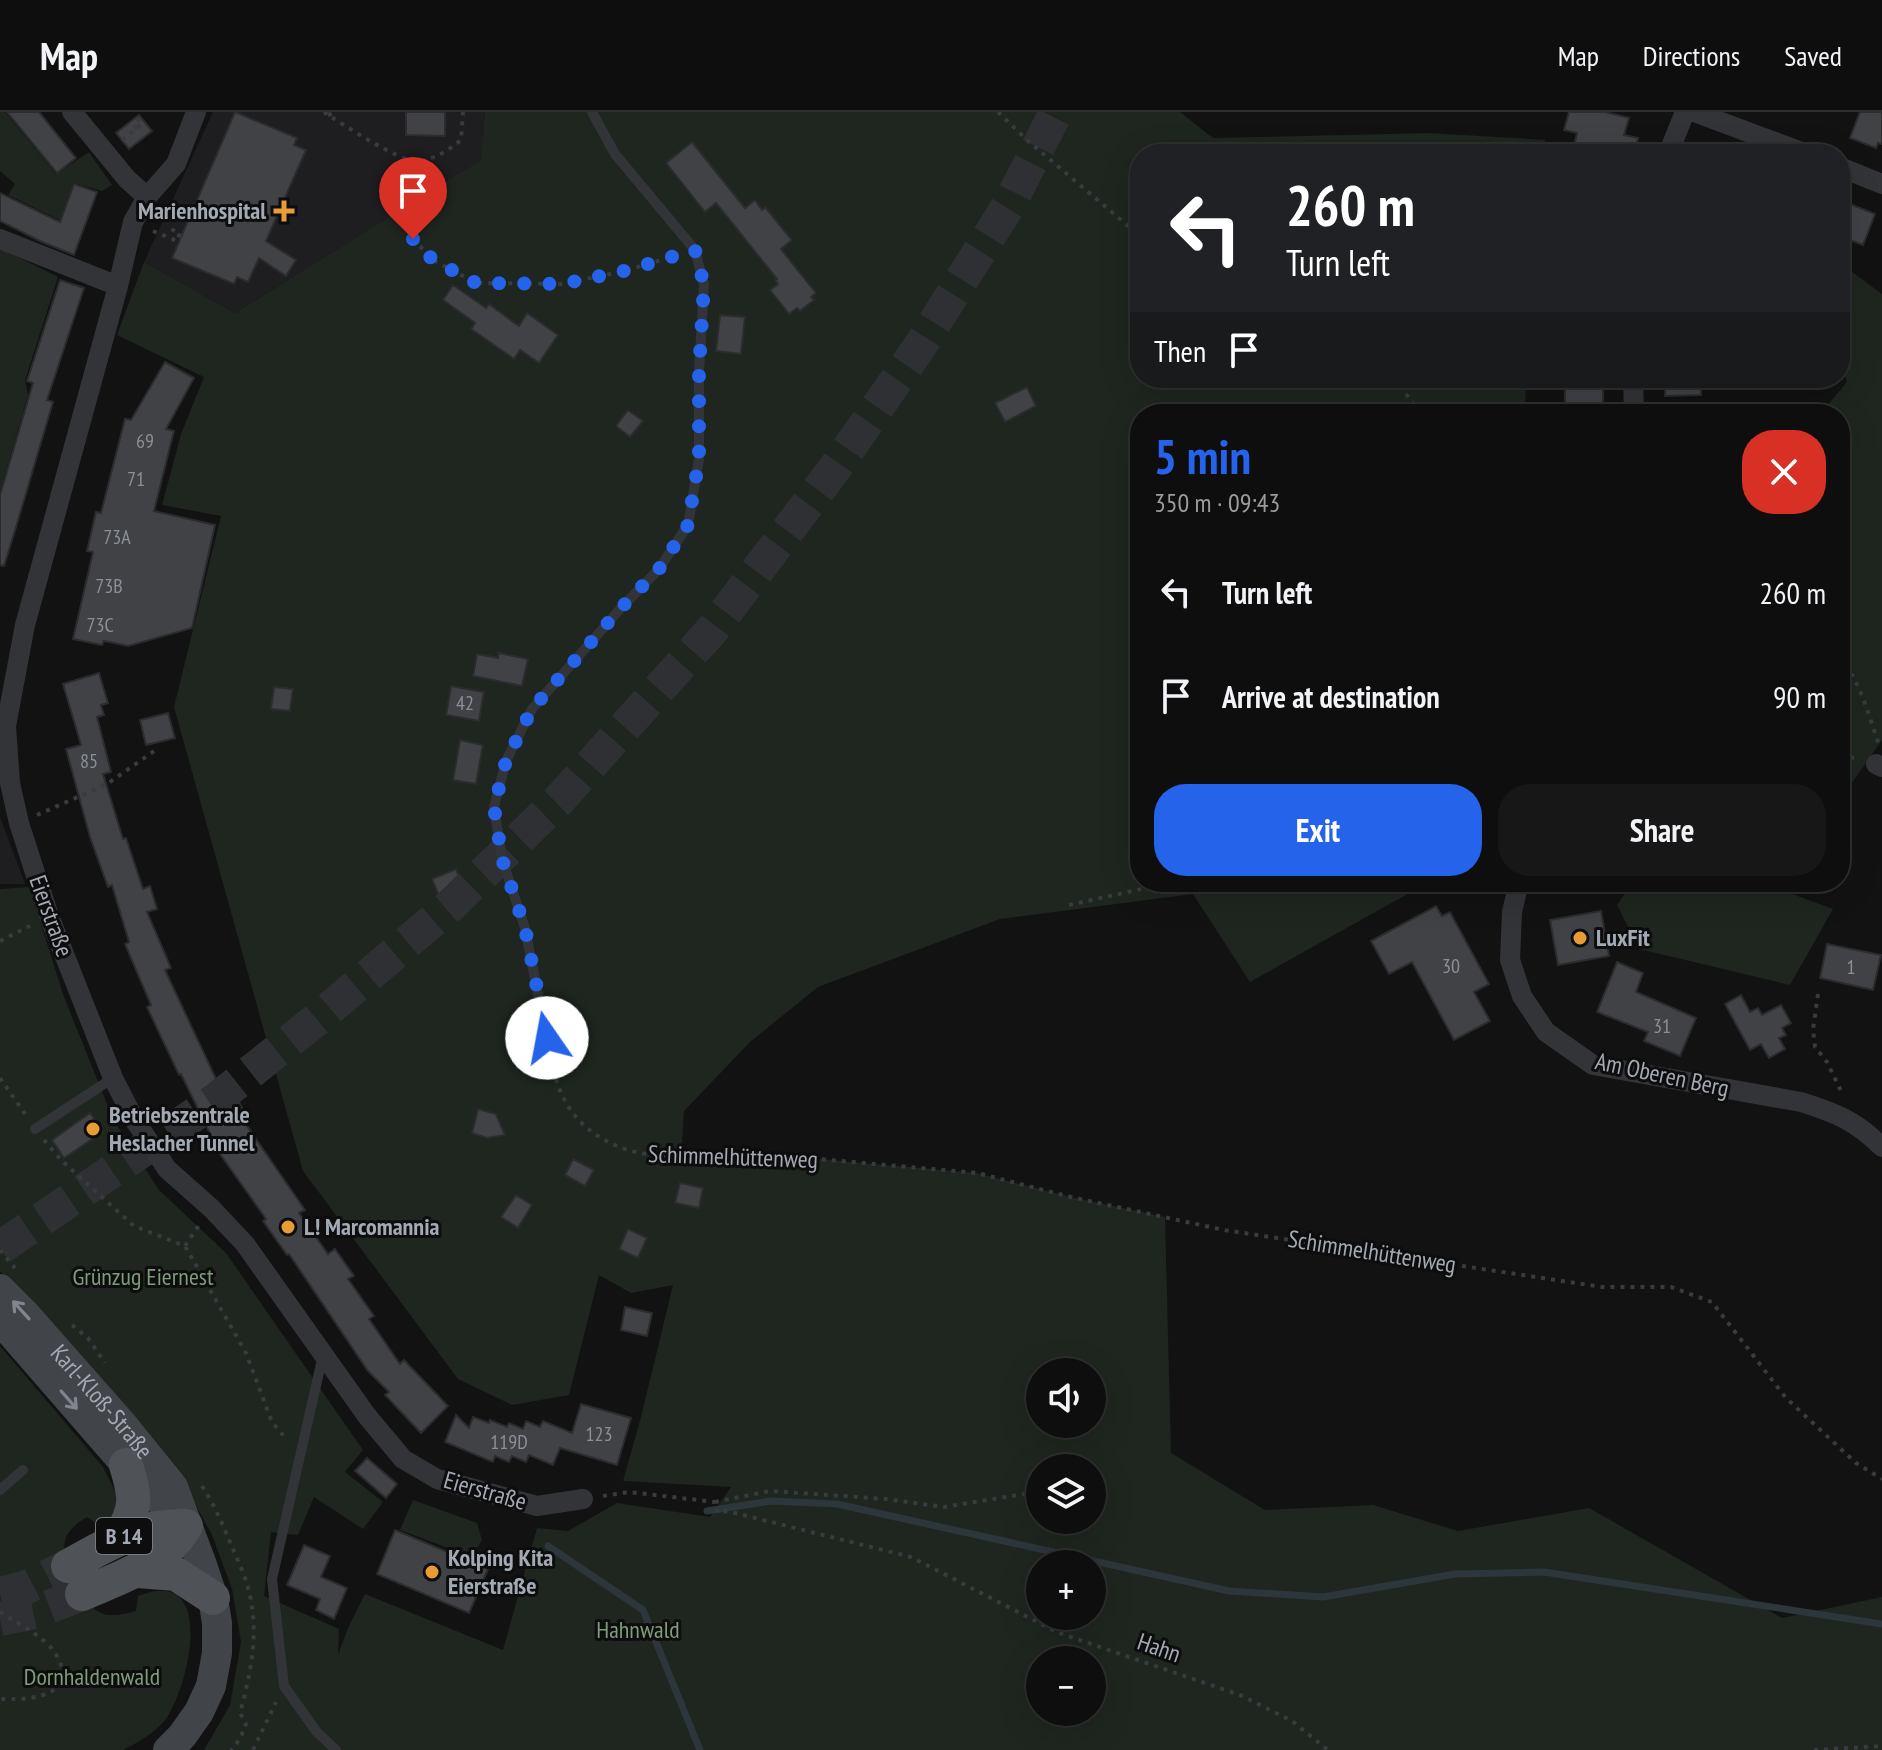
<!DOCTYPE html>
<meta charset="utf-8">
<style>
body{margin:0;font-family:"PT Sans Narrow",sans-serif;background:#171717;color:#f1f3f6;height:100vh;display:flex;flex-direction:column;font-size:30px;white-space:nowrap}
*{box-sizing:border-box;margin:0}
p{font-size:26px;color:#9b9c9e}
.icon{flex:none;width:44px;height:44px;fill:none;stroke:currentColor;stroke-width:2;stroke-linecap:round;stroke-linejoin:round}
.map{position:relative;flex:1;overflow:hidden}
.drawer{position:absolute;left:1130px;top:292px;width:720px;height:488px;display:flex;flex-direction:column;background:#0e0e0e;border-radius:32px;box-shadow:0 8px 32px #0002,0 0 0 2px #2e2e2e}
.drawer>*{flex:none}
.guide{position:absolute;left:1130px;top:32px;width:720px;height:244px;border-radius:32px;box-shadow:0 8px 32px #0002,0 0 0 2px #2e2e2e;background:#202124;color:#fff;overflow:hidden}
.tools{position:absolute;left:1026px;top:1246px;display:grid;gap:16px}
.tools a{display:grid;place-items:center;width:80px;height:80px;border-radius:50%;background:#0e0e0e;box-shadow:0 8px 32px #0002,0 0 0 2px #2e2e2e;font-size:40px}
.pin{position:absolute;display:grid;place-items:center;width:68px;height:68px;color:#fff;margin:-82px -34px;border-radius:50% 50% 50% 0;rotate:-45deg;box-shadow:0 0 8px #0007}
.pin .icon{rotate:45deg}
.me{position:absolute;width:88px;margin:-44px;rotate:348deg;stroke-linejoin:round;filter:drop-shadow(0 0 6px #0008)}
.turn{display:flex;align-items:center;gap:28px;height:168px;padding:0 24px;font-size:36px}
.turn .icon{width:104px;height:104px;stroke-width:2.5}
.turn b{display:block;font-size:56px;line-height:68px}
.then{display:flex;align-items:center;height:76px;padding:0 24px;background:#0003;gap:16px;font-size:30px}
.round{display:grid;place-items:center;flex:none;width:84px;height:84px;border-radius:32px;background:#171717}
.head{display:flex;align-items:center;justify-content:space-between;height:136px;padding:0 24px}
h1{font-size:48px;font-weight:700;line-height:60px;color:#2563eb}
.primary-button{display:flex;gap:16px;margin-top:auto;padding:16px 24px}
.primary-button a{flex:1;height:92px;border-radius:32px;background:#2563eb;color:#fff;font-size:32px;font-weight:700;line-height:92px;text-align:center}
.primary-button a+a{background:#171717;color:#f1f3f6}
ul{padding:0;list-style:none}
li{display:flex;align-items:center;gap:24px;height:104px;padding:0 24px}
li div{flex:1}
li b{display:block;font-size:30px}
li em{font-style:normal}
header{display:flex;align-items:center;gap:48px;box-sizing:border-box;height:112px;padding:0 40px;background:#0e0e0e;border-bottom:2px solid #2e2e2e}
header strong{font-size:38px}
nav{display:flex;gap:44px;margin-inline-start:auto;font-size:28px}
.map>svg:first-child{display:block}
.built{fill:#1e1e20}
.green{fill:#1e261f;fill-rule:evenodd}
.lines{fill:none;stroke-linecap:round;stroke-linejoin:round}
.stream{stroke:#2c363b;stroke-width:7}
.building{fill:#414246;stroke:#2c2c2f;stroke-width:2}
.primary-tunnel{stroke:#2f3033;stroke-width:34;stroke-dasharray:34 17;stroke-linecap:butt}
.path{stroke:#393b3f;stroke-width:4;stroke-dasharray:4 6;stroke-linecap:butt}
.service{stroke:#333438;stroke-width:10}
.minor{stroke:#333438;stroke-width:20}
.secondary{stroke:#414448;stroke-width:30}
.primary{stroke:#4f5257;stroke-width:34}
.oneway{stroke:#81868e}
.route{stroke:#2563eb;stroke-width:14;stroke-dasharray:0 25.2}
.poi-dot{fill:#e79c36;stroke:#0d0d0e;stroke-width:3}
.labels{text-anchor:middle;stroke-width:6;stroke-linejoin:round;paint-order:stroke}
.number-label{font-size:20px;fill:#8b9098}
.shield{fill:#0d0d0e;stroke:#777b82;stroke-width:2}
.shield-label{font-size:22px;font-weight:bold;fill:#a4aab3}
.poi-label{font-size:24px;font-weight:bold;fill:#a4aab3;stroke:#0d0d0e;text-anchor:start}
.street-label{font-size:24px;fill:#a4aab3;stroke:#0d0d0e}
.park-label{font-size:24px;fill:#7d9d7c;stroke:#0d0d0e}
</style>
<header>
<strong>Map</strong>
<nav><a>Map</a><a>Directions</a><a>Saved</a></nav>
</header>
<div class="map">
<svg width="1882" height="1638" viewBox="0 0 1882 1638">
<rect width="100%" height="100%" fill="#121213"/>
<!-- built -->
<path class="built" d="M 213,0 L 485,0 L 482,48 L 235,201 L 144,150 Z
M 0,705 L 25,772 L 0,772 Z"/>
<!-- green -->
<path class="green" d="M 0,0 L 5,0 L 56,62 L 89,40 L 112,73 L 102,79 L 74,71 L 60,108 L 8,83 L 15,72 L 0,59 Z
M 485,0 L 1180,0 L 1213,26 L 1429,21 L 1545,28 L 1544,42 L 1140,42 L 1140,266 L 1527,266 L 1525,290 L 1581,302 L 1140,302 L 1140,770 L 1429,770 L 1250,870 L 1193,782 L 1000,807 L 818,875 L 750,930 L 684,999 L 681,1044 L 807,1046 L 977,1061 L 1071,1085 L 1165,1105 L 1171,1341 L 1265,1398 L 1373,1393 L 1458,1419 L 1589,1396 L 1782,1506 L 1882,1485 L 1882,1638 L 204,1638 L 230,1593 L 241,1530 L 232,1477 L 212,1423 L 186,1375 L 31,1193 L 0,1159 L 0,777 L 29,775 L 64,885 L 114,1009 L 159,1078 L 226,1141 L 363,1338 L 345,1360 L 383,1390 L 363,1417 L 314,1385 L 298,1423 L 271,1420 L 264,1484 L 339,1517 L 338,1543 L 348,1516 L 365,1482 L 503,1538 L 537,1416 L 568,1419 L 617,1391 L 710,1405 L 731,1375 L 623,1369 L 641,1305 L 673,1173 L 631,1181 L 599,1163 L 569,1283 L 512,1293 L 458,1267 L 303,1059 L 174,595 L 221,404 L 162,393 L 181,322 L 204,265 L 117,223 L 144,150 L 235,201 L 481,48 ZM 1040,1260 L 1092,1260 L 1092,1312 L 1040,1312 ZM 1040,1356 L 1092,1356 L 1092,1408 L 1040,1408 ZM 1040,1452 L 1092,1452 L 1092,1504 L 1040,1504 ZM 1040,1548 L 1092,1548 L 1092,1600 L 1040,1600 Z
M 0,136 L 58,165 L 25,268 L 28,283 L 0,379 Z
M 1840,151 L 1882,182 L 1882,628 L 1840,688 L 1840,302 L 1820,302 L 1847,270 L 1840,249 Z
M 1633,770 L 1765,770 L 1765,772 L 1833,797 L 1790,873 L 1639,837 L 1617,793 Z
M 0,1234 L 103,1355 L 117,1383 L 118,1402 L 102,1415 L 87,1405 C 55,1424 62,1441 77,1469 C 83,1481 87,1493 99,1500 C 110,1506 124,1502 136,1499 L 138,1484 C 216,1453 190,1569 168,1604 C 158,1619 139,1630 123,1638 L 0,1638 Z
M 413,1388 L 477,1411 L 482,1428 L 472,1445 L 400,1418 Z"/>
<g class="lines">
<!-- stream -->
<path class="stream" d="M 707,1399 L 771,1389 L 837,1392 L 1229,1479 L 1323,1485 L 1455,1462 L 1544,1460 L 1882,1512
M 548,1434 L 643,1498 L 700,1638"/>
</g>
<!-- building -->
<path class="building" d="M 7,0 L 39,0 L 76,46 L 57,61 Z
M 235,0 L 297,26 L 294,33 L 306,38 L 266,129 L 296,148 L 286,164 L 259,146 L 248,170 L 237,165 L 234,172 L 172,146 Z
M 406,0 L 445,0 L 445,24 L 406,23 Z
M 1569,0 L 1605,0 L 1629,6 L 1624,23 L 1638,26 L 1634,42 L 1611,38 L 1610,40 L 1594,36 L 1593,42 L 1572,42 L 1577,21 L 1564,18 Z
M 1860,0 L 1882,0 L 1882,32 L 1878,31 L 1876,36 L 1850,26 Z
M 139,3 L 152,19 L 129,37 L 116,21 Z
M 692,30 L 745,96 L 755,88 L 762,98 L 765,95 L 792,128 L 781,137 L 816,181 L 811,185 L 814,188 L 800,199 L 797,196 L 789,202 L 770,178 L 778,172 L 775,168 L 777,167 L 716,91 L 705,100 L 666,51 Z
M 74,72 L 97,80 L 74,143 L 40,129 L 0,109 L 0,81 L 60,110 Z
M 1840,88 L 1875,102 L 1863,133 L 1840,124 Z
M 60,168 L 84,176 L 47,288 L 53,290 L 16,415 L 4,454 L 0,453 L 0,383 L 33,271 L 27,269 Z
M 453,173 L 486,196 L 489,192 L 519,214 L 527,201 L 558,223 L 539,251 L 520,238 L 514,247 L 471,217 L 475,211 L 443,188 Z
M 720,203 L 745,205 L 741,242 L 716,239 Z
M 165,250 L 194,266 L 166,317 L 174,319 L 154,399 L 215,413 L 192,516 L 128,534 L 104,529 L 102,533 L 73,527 L 93,440 L 87,439 L 96,400 L 101,401 L 125,307 L 131,308 Z
M 1565,266 L 1603,266 L 1603,291 L 1565,291 Z
M 1665,266 L 1701,266 L 1701,283 L 1665,284 Z
M 1027,275 L 1036,294 L 1005,310 L 995,291 Z
M 628,298 L 643,309 L 630,325 L 616,314 Z
M 499,541 L 528,547 L 522,574 L 473,564 L 477,542 L 498,546 Z
M 99,561 L 108,591 L 101,593 L 104,603 L 97,605 L 111,660 L 103,662 L 123,727 L 126,726 L 143,777 L 150,774 L 157,797 L 147,800 L 171,856 L 165,858 L 216,967 L 226,963 L 247,1006 L 243,1008 L 305,1098 L 299,1101 L 328,1142 L 335,1137 L 354,1164 L 348,1167 L 374,1204 L 369,1207 L 400,1252 L 404,1248 L 448,1294 L 421,1321 L 385,1283 L 389,1280 L 368,1259 L 289,1142 L 287,1143 L 263,1109 L 266,1107 L 220,1042 L 181,962 L 179,963 L 147,895 L 151,893 L 125,832 L 129,830 L 112,773 L 108,775 L 90,725 L 66,637 L 81,633 L 63,572 Z
M 451,574 L 484,580 L 479,609 L 446,603 Z
M 274,575 L 293,577 L 290,599 L 271,597 Z
M 168,601 L 175,626 L 146,633 L 140,608 Z
M 460,628 L 483,633 L 476,672 L 453,668 Z
M 456,757 L 463,774 L 439,784 L 432,767 Z
M 1436,794 L 1442,804 L 1450,800 L 1489,872 L 1474,880 L 1490,909 L 1454,928 L 1412,850 L 1389,862 L 1371,829 Z
M 1601,799 L 1609,844 L 1558,853 L 1550,808 Z
M 1827,832 L 1881,843 L 1873,878 L 1820,866 Z
M 1617,850 L 1643,861 L 1636,880 L 1696,906 L 1680,944 L 1644,929 L 1648,920 L 1597,900 Z
M 1741,883 L 1750,900 L 1758,896 L 1762,903 L 1781,893 L 1791,911 L 1782,916 L 1786,923 L 1779,926 L 1785,937 L 1769,946 L 1761,932 L 1750,938 L 1725,892 Z
M 478,997 L 496,1002 L 505,1023 L 487,1026 L 472,1021 Z
M 90,1001 L 103,1020 L 64,1046 L 52,1028 Z
M 573,1047 L 594,1058 L 585,1074 L 565,1063 Z
M 680,1071 L 703,1076 L 699,1096 L 675,1091 Z
M 516,1083 L 532,1093 L 518,1116 L 501,1105 Z
M 628,1117 L 647,1126 L 638,1146 L 619,1137 Z
M 625,1195 L 652,1201 L 647,1224 L 621,1218 Z
M 581,1292 L 631,1306 L 617,1353 L 560,1336 L 553,1353 L 529,1343 L 526,1350 L 512,1344 L 509,1350 L 495,1344 L 493,1350 L 445,1330 L 456,1303 L 469,1316 L 473,1305 L 489,1311 L 490,1308 L 507,1315 L 509,1311 L 523,1317 L 526,1309 L 540,1315 L 543,1309 L 572,1321 Z
M 367,1346 L 397,1372 L 386,1386 L 355,1359 Z
M 395,1418 L 488,1457 L 469,1501 L 377,1462 Z
M 304,1433 L 330,1444 L 321,1465 L 347,1476 L 334,1507 L 316,1498 L 320,1487 L 287,1473 Z"/>
<g class="lines">
<!-- primary-tunnel -->
<path class="primary-tunnel" d="M 0,1136 L 214,989 L 316,908 L 450,794 L 558,689 L 713,517 L 835,356 L 918,237 L 1010,91 L 1056,0
M 0,1482 L 27,1475 L 68,1454
M 0,1507 L 35,1500 L 82,1482"/>
<!-- path -->
<path class="path" d="M 324,0 C 340,11 400,50 417,49 C 436,47 447,39 461,28 L 463,0
M 998,0 L 1027,28 L 1140,124
M 328,3 L 337,0
M 136,17 L 134,10 L 138,8 L 142,12
M 122,28 L 142,12
M 153,119 L 177,129 L 180,121 L 173,118 L 170,125
M 413,127 L 433,148 L 476,171 L 562,172 L 624,159 L 681,142
M 1394,266 L 1421,302
M 1840,545 C 1860,569 1869,604 1879,633
M 1840,645 L 1858,646
M 37,703 L 107,672 L 157,637
M 1069,793 L 1173,770
M 0,829 L 30,814
M 1818,882 L 1813,917 L 1815,935 L 1827,950 L 1841,979 L 1839,983
M 546,918 C 550,940 553,965 563,985 C 580,1020 616,1039 653,1043 L 807,1046 L 977,1061 L 1071,1085 L 1224,1118 L 1602,1175 L 1671,1175 L 1712,1190 L 1786,1286 L 1856,1351 L 1882,1367
M 0,966 L 27,1005
M 44,1028 L 62,1049 L 134,1114 L 185,1134 L 246,1241 L 272,1310 L 287,1328
M 185,1134 L 199,1113
M 0,1138 L 15,1156
M 72,1213 L 88,1226 L 105,1251
M 202,1374 C 214,1392 222,1411 230,1430 C 238,1449 248,1469 251,1489 C 258,1527 250,1564 240,1601 L 246,1612 L 240,1627 L 231,1638
M 603,1384 L 629,1380 L 715,1390 L 718,1401 L 727,1399 L 911,1445 L 1059,1521 L 1240,1583 L 1292,1609 L 1328,1638
M 715,1390 L 770,1379 L 886,1387 L 944,1395 L 1024,1382
M 0,1500 C 14,1509 30,1517 43,1528 C 51,1534 58,1544 61,1553 C 71,1587 22,1588 0,1587
M 253,1638 L 276,1590
M 1814,1638 L 1882,1634"/>
<!-- service -->
<path class="service" d="M 542,903 L 525,816 L 502,747 L 494,695 L 506,649 L 532,597 L 621,496 L 659,457 L 688,413 L 699,347 L 699,259 L 704,173 L 695,138 L 615,42 L 592,0
M 35,1017 L 113,966
M 323,1243 L 272,1467 L 284,1574 L 316,1619 L 336,1638
M 0,1378 L 23,1358"/>
<!-- minor -->
<path class="minor" d="M 72,0 L 127,67 L 147,85
M 196,0 L 176,52 L 147,85 L 133,110 L 118,174 L 25,513 L 6,614 L 10,671 L 19,711 L 49,804 L 113,966 L 134,1007 L 167,1057 L 211,1096 L 245,1132 L 367,1304 L 403,1347 L 437,1367 L 537,1394 L 583,1387
M 1694,0 L 1807,42
M 1668,42 L 1685,0
M 1840,55 L 1882,72
M 0,127 L 118,174
M 1633,266 L 1634,302
M 1876,652 L 1882,655
M 1519,770 L 1512,800 L 1510,848 L 1522,884 L 1546,920 L 1593,953 L 1801,990 C 1836,1001 1856,1009 1882,1035"/>
<!-- secondary -->
<g class="secondary">
<path id="s1" d="M 0,1177 L 24,1201 L 122,1312 L 173,1375 L 202,1453 L 213,1486 L 217,1511 L 217,1541 L 211,1574 L 199,1600 L 182,1624 L 168,1638"/>
<path d="M 0,1208 L 126,1353 L 153,1382 L 182,1410"/>
</g>
<!-- primary -->
<path class="primary" d="M 120,1425 C 137,1395 136,1386 126,1353
M 68,1454 C 110,1431 137,1413 186,1414
M 138,1459 L 176,1462 L 213,1486
M 82,1482 C 122,1465 163,1452 186,1414"/>
</g>
<!-- one-way arrows -->
<defs><path id="oneway-shaft" d="M-6 0H5M1.5-3L5.5 0L1.5 3" fill="none" stroke-width="1.6" stroke-linecap="round" stroke-linejoin="round" transform="scale(2)"/></defs>
<g class="oneway">
<use href="#oneway-shaft" transform="translate(21 1198) rotate(-132)"/>
<use href="#oneway-shaft" transform="translate(69 1288) rotate(49)"/>
</g>
<g class="lines">
<!-- route -->
<path class="route" d="M 413,127 L 433,148 L 476,171 L 562,172 L 624,159 L 695,138 L 704,173 L 699,259 L 699,347 L 688,413 L 659,457 L 621,496 L 532,597 L 506,649 L 494,695 L 502,747 L 525,816 L 547,926"/>
</g>
<!-- markers -->
<g class="poi-dot">
<path d="M280 87h8v8h8v8h-8v8h-8v-8h-8v-8h8z"/>
<circle cx="1580" cy="826" r="8"/>
<circle cx="93" cy="1017" r="8"/>
<circle cx="288" cy="1115" r="8"/>
<circle cx="432" cy="1460" r="8"/>
</g>
<g class="labels">
<!-- number labels -->
<g class="number-label">
<text x="145" y="336">69</text>
<text x="136" y="374">71</text>
<text x="117" y="432">73A</text>
<text x="109" y="481">73B</text>
<text x="100" y="520">73C</text>
<text x="465" y="598">42</text>
<text x="89" y="656">85</text>
<text x="1451" y="861">30</text>
<text x="1851" y="862">1</text>
<text x="1662" y="921">31</text>
<text x="599" y="1329">123</text>
<text x="509" y="1337">119D</text>
</g>
<!-- shield labels -->
<rect class="shield" x="96" y="1406" width="56" height="36" rx="6"/>
<g class="shield-label">
<text x="124" y="1432">B 14</text>
</g>
<!-- poi labels -->
<g class="poi-label">
<text x="266" y="107" text-anchor="end">Marienhospital</text>
<text x="1596" y="834">LuxFit</text>
<text x="109" y="1011">Betriebszentrale<tspan x="109" dy="28">Heslacher Tunnel</tspan></text>
<text x="304" y="1123">L! Marcomannia</text>
<text x="448" y="1454">Kolping Kita<tspan x="448" dy="28">Eierstraße</tspan></text>
</g>
<!-- street labels -->
<g class="street-label">
<text transform="translate(51 804) rotate(70)" y="8">Eierstraße</text>
<text transform="translate(1662 963) rotate(12)" y="8">Am Oberen Berg</text>
<text transform="translate(733 1045) rotate(2)" y="8">Schimmelhüttenweg</text>
<text transform="translate(1372 1140) rotate(9)" y="8">Schimmelhüttenweg</text>
<text dy="8" stroke="none"><textPath href="#s1" startOffset="152">Karl-Kloß-Straße</textPath></text>
<text transform="translate(485 1379) rotate(16)" y="8">Eierstraße</text>
<text transform="translate(1159 1536) rotate(19)" y="8">Hahn</text>
</g>
<!-- park labels -->
<g class="park-label">
<text x="143" y="1173">Grünzug Eiernest</text>
<text x="638" y="1526">Hahnwald</text>
<text x="92" y="1573">Dornhaldenwald</text>
</g>
</g>
</svg>
<div class="tools">
<a><svg class="icon" aria-label="sound" viewBox="0 0 24 24"><path d="M4 9h4l5-4v14l-5-4H4zM17 9q2 3 0 6"/></svg></a>
<a><svg class="icon" aria-label="layers" viewBox="0 0 24 24"><path d="M12 4l9 5-9 5-9-5zM3 14l9 5 9-5"/></svg></a>
<a>+</a>
<a>−</a>
</div>
<div class="pin" style="left:413px;top:127px;background:#d93025"><svg class="icon" aria-label="arrive" viewBox="0 0 24 24"><path d="M6 21V4h12l-3 4 3 4H6"/></svg></div>
<svg class="me" style="left:547px;top:926px" viewBox="-20 -20 40 40"><circle r="19" fill="#fff"/><path d="M0-13L10 11 0 6-10 11z" fill="#2563eb"/></svg>
<div class="guide">
<div class="turn"><svg class="icon" aria-label="left" viewBox="0 0 24 24"><path d="M17 20v-9H6M10 6l-5 5 5 5"/></svg><div><b>260 m</b>Turn left</div></div>
<div class="then">Then<svg class="icon" aria-label="arrive" viewBox="0 0 24 24"><path d="M6 21V4h12l-3 4 3 4H6"/></svg></div>
</div>
<section class="drawer">
<div class="head"><div><h1>5 min</h1><p>350 m · 09:43</p></div><a class="round" style="background:#d93025;color:#fff"><svg class="icon" aria-label="close" viewBox="0 0 24 24"><path d="M6 6l12 12M18 6L6 18"/></svg></a></div>
<ul>
<li><svg class="icon" aria-label="left" viewBox="0 0 24 24"><path d="M17 20v-9H6M10 6l-5 5 5 5"/></svg><div><b>Turn left</b></div><em>260 m</em></li>
<li><svg class="icon" aria-label="arrive" viewBox="0 0 24 24"><path d="M6 21V4h12l-3 4 3 4H6"/></svg><div><b>Arrive at destination</b></div><em>90 m</em></li>
</ul>
<div class="primary-button"><a>Exit</a><a>Share</a></div>
</section>
</div>
